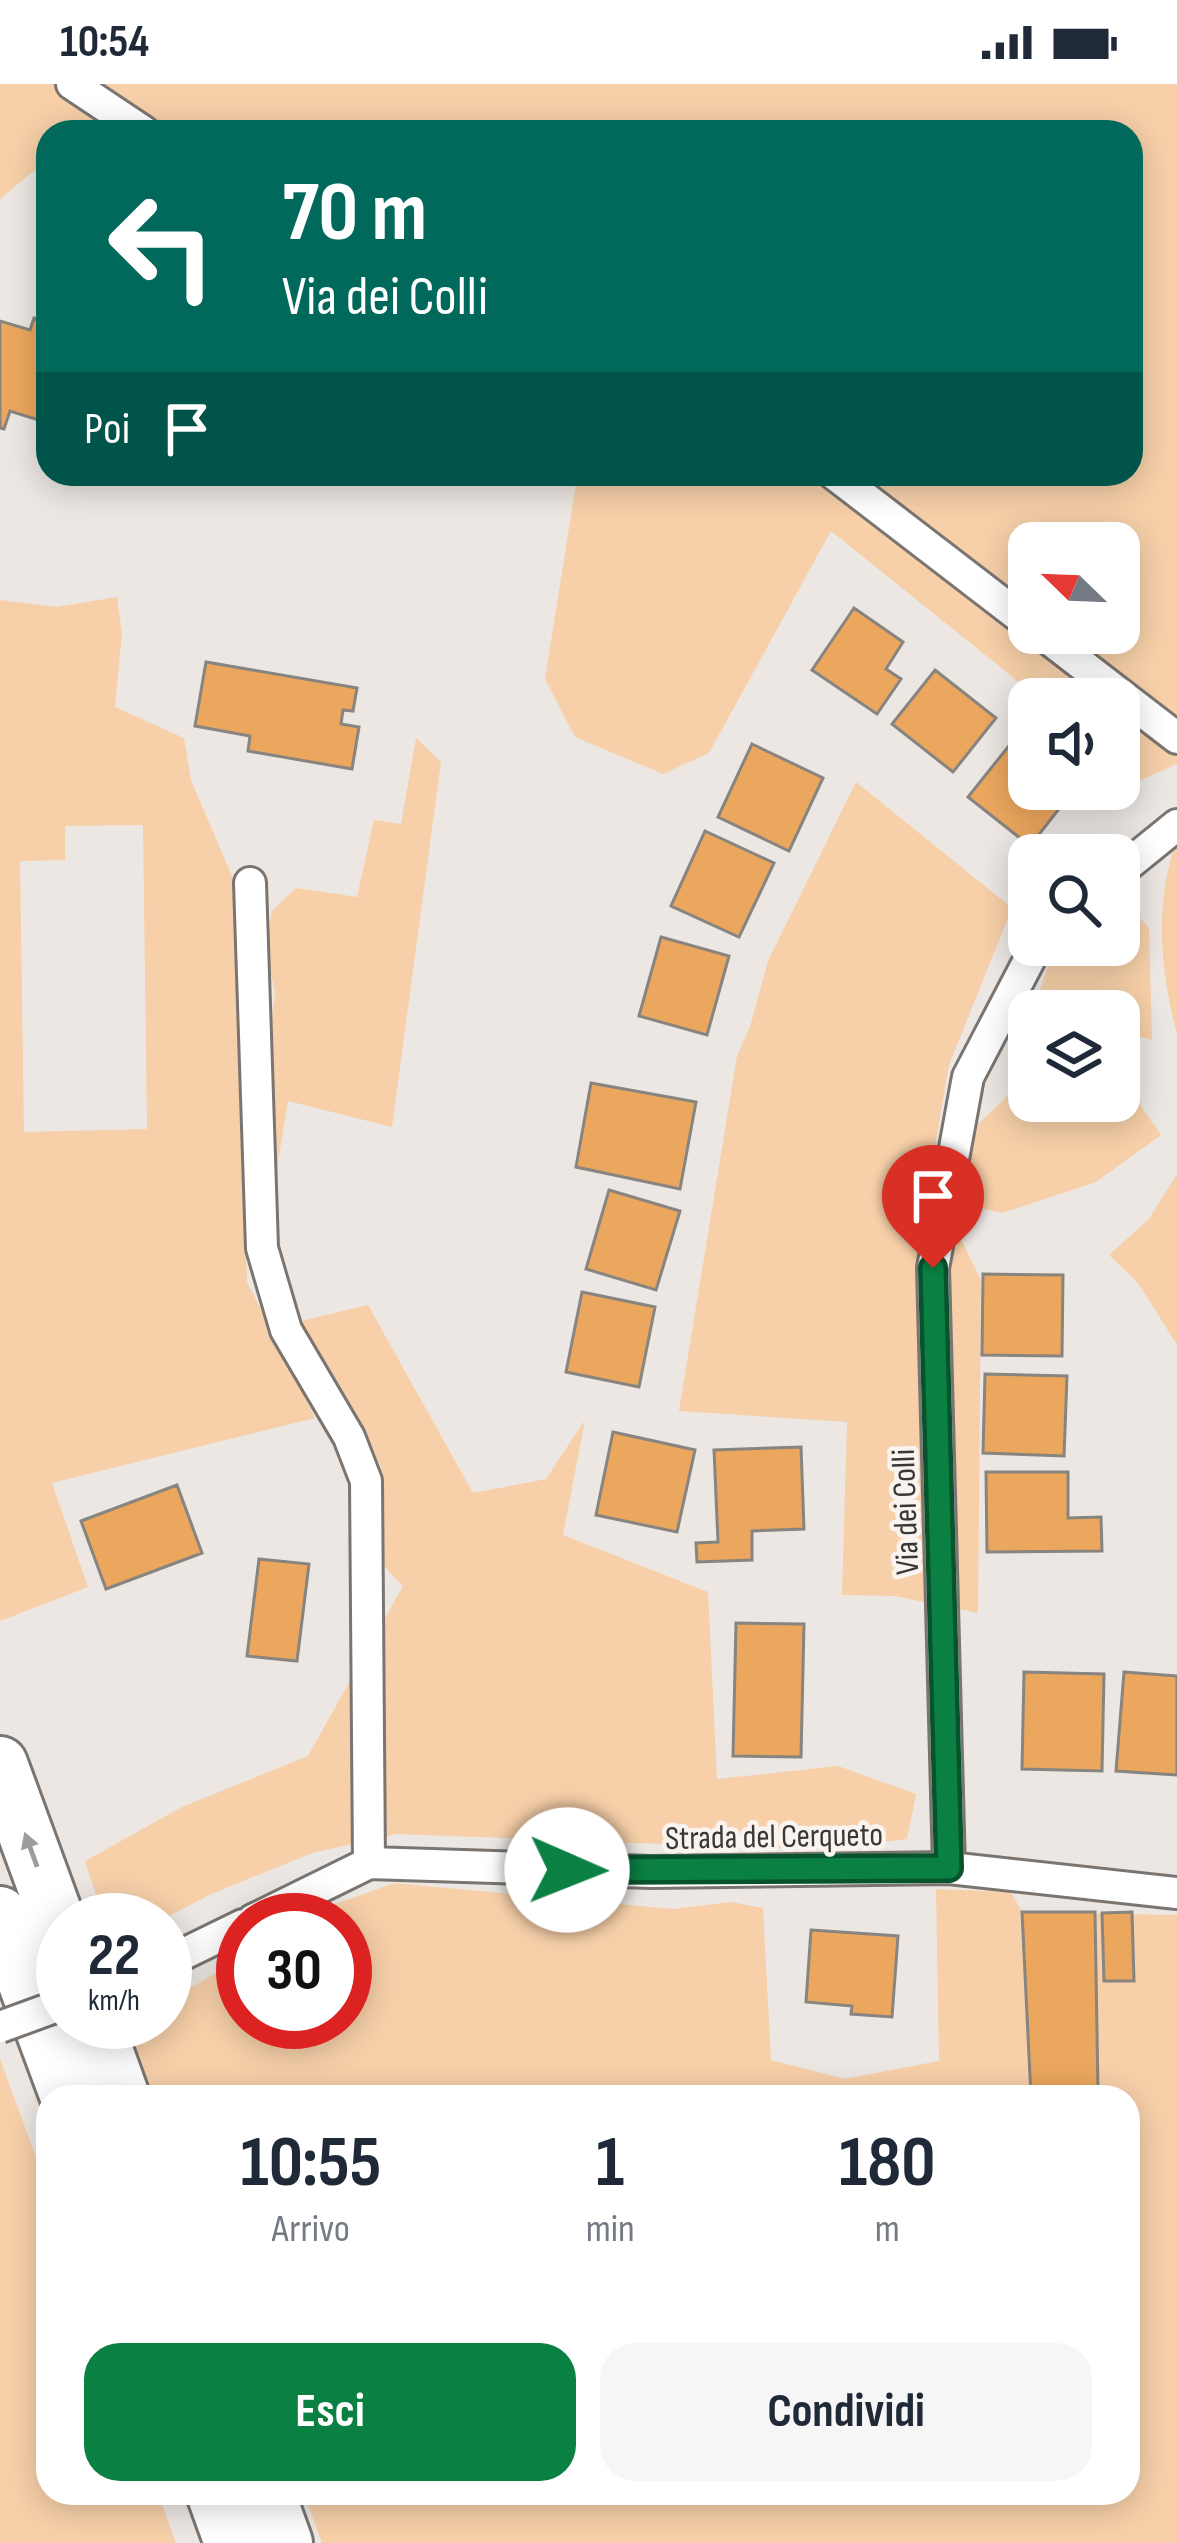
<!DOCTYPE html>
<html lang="it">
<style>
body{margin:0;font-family:"Sofia Sans Condensed",sans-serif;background:#f6f6f7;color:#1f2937;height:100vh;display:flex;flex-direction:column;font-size:45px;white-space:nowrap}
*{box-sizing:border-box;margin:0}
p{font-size:39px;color:#747a83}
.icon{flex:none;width:66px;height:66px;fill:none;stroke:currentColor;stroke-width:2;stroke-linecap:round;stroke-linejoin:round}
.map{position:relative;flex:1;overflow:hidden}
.sheet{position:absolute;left:36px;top:2001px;width:1104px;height:420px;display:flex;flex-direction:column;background:#fff;border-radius:36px;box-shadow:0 6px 30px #0003}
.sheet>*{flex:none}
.guide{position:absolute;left:36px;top:36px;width:1107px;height:366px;border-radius:36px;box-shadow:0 6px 30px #0003;background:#00695c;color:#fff;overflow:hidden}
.needle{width:78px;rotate:293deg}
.fabs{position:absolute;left:1008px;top:438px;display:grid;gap:24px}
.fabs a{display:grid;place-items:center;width:132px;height:132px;border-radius:24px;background:#fff;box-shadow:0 6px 30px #0003;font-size:60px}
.speed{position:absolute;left:36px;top:1809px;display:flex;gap:24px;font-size:60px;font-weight:700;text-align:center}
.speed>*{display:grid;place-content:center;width:156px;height:156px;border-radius:50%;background:#fff;box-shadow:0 6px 30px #0003;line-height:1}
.speed small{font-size:30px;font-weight:400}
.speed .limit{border:18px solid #d22;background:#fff;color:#111}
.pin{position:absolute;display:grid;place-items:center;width:102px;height:102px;color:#fff;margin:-123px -51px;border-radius:50% 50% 50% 0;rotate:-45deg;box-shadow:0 0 12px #0007}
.pin .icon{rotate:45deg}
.me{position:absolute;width:132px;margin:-66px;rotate:91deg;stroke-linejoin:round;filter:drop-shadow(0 0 9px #0008)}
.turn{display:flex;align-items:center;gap:42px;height:252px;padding:0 48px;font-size:54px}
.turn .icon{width:156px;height:156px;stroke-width:2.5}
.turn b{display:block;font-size:84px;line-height:102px}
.then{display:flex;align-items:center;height:114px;padding:0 48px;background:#0003;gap:24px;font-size:45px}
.eta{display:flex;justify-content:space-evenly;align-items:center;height:204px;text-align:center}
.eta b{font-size:72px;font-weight:700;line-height:84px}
.action{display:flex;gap:24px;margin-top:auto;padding:24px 48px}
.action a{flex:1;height:138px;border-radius:36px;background:#0b8043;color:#fff;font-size:48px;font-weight:700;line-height:138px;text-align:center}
.action a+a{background:#f6f6f7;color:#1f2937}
.status{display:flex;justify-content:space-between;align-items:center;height:84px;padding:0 60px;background:#fff;direction:ltr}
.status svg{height:33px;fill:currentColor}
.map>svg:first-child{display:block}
.green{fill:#f7d0a9;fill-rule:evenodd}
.building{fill:#eca75e;stroke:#88847f;stroke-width:3}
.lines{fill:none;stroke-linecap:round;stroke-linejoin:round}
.street-casing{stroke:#7a7571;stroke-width:36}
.highway-casing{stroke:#7a7571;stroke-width:60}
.street{stroke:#fff;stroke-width:30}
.highway{stroke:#fff;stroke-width:54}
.street-bridge-casing{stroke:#7a7571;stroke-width:36;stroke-linecap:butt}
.street-bridge{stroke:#fff;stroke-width:30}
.oneway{fill:#9c9c9a}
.route-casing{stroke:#07532c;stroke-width:30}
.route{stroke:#0b8043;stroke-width:21}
.labels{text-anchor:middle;stroke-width:9;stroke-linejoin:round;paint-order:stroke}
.street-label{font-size:33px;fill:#3a3836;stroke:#f9f4ef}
</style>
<div class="status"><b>10:54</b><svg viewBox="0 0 49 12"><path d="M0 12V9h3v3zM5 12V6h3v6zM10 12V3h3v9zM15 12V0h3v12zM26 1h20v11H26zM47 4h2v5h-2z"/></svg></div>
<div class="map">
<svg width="1177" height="2459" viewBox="0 0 1177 2459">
<rect width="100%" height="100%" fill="#ece7e2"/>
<!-- green -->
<path class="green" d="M 0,0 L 1177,0 L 1177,680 L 1141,696 L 1119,678 L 1119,615 L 1040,615 L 831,447 L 709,669 L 663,690 L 575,653 L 545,595 L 576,400 L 573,390 L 1131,390 L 1131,48 L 48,48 L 48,83 L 32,88 L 0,115 ZM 1029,459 L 1119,459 L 1119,549 L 1029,549 Z
M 117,513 L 122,549 L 115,623 L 184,654 L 191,696 L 234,797 L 247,1198 L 315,1334 L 52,1399 L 88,1503 L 0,1537 L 0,516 L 56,523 ZM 143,741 L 147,1045 L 24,1048 L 20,777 L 65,776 L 65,742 Z
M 416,654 L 441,678 L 392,1043 L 288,1017 L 274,1102 L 264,1010 L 275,908 L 265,863 L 272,827 L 296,804 L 357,813 L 374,736 L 401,740 Z
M 856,698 L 1012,824 L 949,981 L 930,1092 L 981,1196 L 978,1529 L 895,1512 L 842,1511 L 847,1338 L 679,1327 L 737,972 L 750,943 L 768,877 Z
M 1177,755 L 1177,950 C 1160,885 1154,819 1177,755 Z
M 1119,810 L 1149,844 L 1152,956 L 1119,947 L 1119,927 L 1068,927 L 1039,908 L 1053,869 L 1062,861 L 1119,861 Z
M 1029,992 L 1029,1017 L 1119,1017 L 1119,1001 L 1129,1005 L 1161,1051 L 1096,1098 L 1002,1129 L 958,1118 L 978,1040 Z
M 1177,1090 L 1177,1261 L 1138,1199 L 1109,1171 L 1149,1135 Z
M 368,1221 L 473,1409 L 546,1395 L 585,1336 L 563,1451 L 708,1508 L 717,1695 L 838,1682 L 916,1710 L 907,1755 L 822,1766 L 396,1750 L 312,1769 L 209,1811 L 162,1836 L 104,1836 L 85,1777 L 182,1723 L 308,1672 L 403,1502 L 384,1482 L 381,1383 L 301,1237 Z
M 394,1799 L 673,1825 L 731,1818 L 763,1824 L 771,1976 L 845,1995 L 939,1977 L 936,1805 L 1011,1808 L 1022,1828 L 1177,1831 L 1177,2459 L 322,2459 L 304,2409 L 1128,2409 L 1128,2013 L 152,2013 L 124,1943 L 132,1938 L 165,1938 L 165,1919 L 243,1873 L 243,1938 L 345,1938 L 345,1836 L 306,1836 L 330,1822 Z
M 0,1975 L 48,2106 L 48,2409 L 158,2409 L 176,2459 L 0,2459 Z"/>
<!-- building -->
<path class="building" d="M 34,234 L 48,239 L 48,339 L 10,327 L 4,345 L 0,344 L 0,237 L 30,246 Z
M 854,524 L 903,558 L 886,585 L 901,595 L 877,630 L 812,586 Z
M 206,578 L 357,604 L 353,627 L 343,626 L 341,640 L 359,643 L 352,685 L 248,667 L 250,652 L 195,642 Z
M 935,586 L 996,634 L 953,688 L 892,640 Z
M 1024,643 L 1029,647 L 1029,705 L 1073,707 L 1030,762 L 968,713 Z
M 752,660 L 823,694 L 789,767 L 718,733 Z
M 705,747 L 774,779 L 739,853 L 671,822 Z
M 661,853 L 729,872 L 707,951 L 639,932 Z
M 591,999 L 696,1018 L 680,1105 L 576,1083 Z
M 609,1106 L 680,1127 L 656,1206 L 586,1185 Z
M 983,1190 L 1063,1191 L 1062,1272 L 982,1271 Z
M 582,1208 L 655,1223 L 639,1303 L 566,1288 Z
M 985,1290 L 1067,1292 L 1064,1372 L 983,1369 Z
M 613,1348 L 695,1366 L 677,1448 L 596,1431 Z
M 801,1363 L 804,1445 L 752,1447 L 752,1476 L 697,1478 L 696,1459 L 718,1458 L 714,1366 Z
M 986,1388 L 1068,1388 L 1068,1434 L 1101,1433 L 1102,1467 L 987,1468 Z
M 177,1401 L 202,1469 L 106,1505 L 81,1437 Z
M 259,1475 L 309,1480 L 297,1577 L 247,1572 Z
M 736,1539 L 804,1540 L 801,1673 L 733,1672 Z
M 1024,1588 L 1104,1590 L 1102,1687 L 1022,1685 Z
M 1124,1588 L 1177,1592 L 1177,1691 L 1116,1687 Z
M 1022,1828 L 1095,1828 L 1098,2007 L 1031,2013 Z
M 1132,1828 L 1134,1897 L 1104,1897 L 1102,1829 Z
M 811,1846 L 898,1852 L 892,1933 L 851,1930 L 852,1922 L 806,1918 Z"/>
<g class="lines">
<!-- street casing -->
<g class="street-casing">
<path id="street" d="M 72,0 L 144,48
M 834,390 L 1029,540
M 1041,549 L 1177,654
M 1119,788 L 1177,741
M 250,799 L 262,1164 L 286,1246 L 349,1353 L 366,1397 L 369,1779
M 949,1784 L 933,1184 L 968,993 L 1037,861
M 253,1836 L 369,1779 L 652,1788 L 949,1784 L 1177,1809
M 165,1879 L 243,1841"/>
</g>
<!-- highway casing -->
<g class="highway-casing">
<path id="highway" d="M 0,1680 L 63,1852
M 0,1830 L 68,2013
M 95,1938 L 122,2013
M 214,2409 L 232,2459
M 267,2409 L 285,2459"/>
</g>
<!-- street -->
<use href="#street" class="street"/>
<!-- highway -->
<use href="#highway" class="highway"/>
<!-- street-bridge casing -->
<g class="street-bridge-casing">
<path id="street-bridge" d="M 0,1943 L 63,1920"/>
</g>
<!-- street-bridge -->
<use href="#street-bridge" class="street-bridge"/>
</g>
<!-- one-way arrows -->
<defs><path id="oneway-solid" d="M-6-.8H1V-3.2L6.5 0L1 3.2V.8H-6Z" transform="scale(3)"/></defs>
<use class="oneway" href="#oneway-solid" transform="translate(31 1766) rotate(-110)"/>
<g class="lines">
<!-- route casing -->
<g class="route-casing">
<path id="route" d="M 567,1786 L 949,1784 L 933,1184"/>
</g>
<!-- route -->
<use href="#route" class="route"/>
</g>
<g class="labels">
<!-- street labels -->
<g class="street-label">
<text transform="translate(904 1428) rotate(-92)" y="12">Via dei Colli</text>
<text transform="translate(774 1751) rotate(-1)" y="12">Strada del Cerqueto</text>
</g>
</g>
</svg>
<div class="fabs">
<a><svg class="needle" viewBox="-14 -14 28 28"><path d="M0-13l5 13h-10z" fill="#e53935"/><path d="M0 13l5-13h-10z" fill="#747a83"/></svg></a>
<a><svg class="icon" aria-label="sound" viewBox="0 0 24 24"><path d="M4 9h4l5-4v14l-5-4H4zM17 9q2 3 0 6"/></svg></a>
<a><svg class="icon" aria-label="search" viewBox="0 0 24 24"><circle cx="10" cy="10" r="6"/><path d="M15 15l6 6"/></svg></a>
<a><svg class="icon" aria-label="layers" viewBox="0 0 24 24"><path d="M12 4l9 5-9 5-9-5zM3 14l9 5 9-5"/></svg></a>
</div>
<div class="speed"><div>22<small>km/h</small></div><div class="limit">30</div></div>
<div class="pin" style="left:933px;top:1184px;background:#d93025"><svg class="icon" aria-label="arrive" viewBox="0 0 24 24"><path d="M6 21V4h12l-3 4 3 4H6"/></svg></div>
<svg class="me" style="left:567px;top:1786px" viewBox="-20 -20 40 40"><circle r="19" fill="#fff"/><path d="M0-13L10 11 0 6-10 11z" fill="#0b8043"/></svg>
<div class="guide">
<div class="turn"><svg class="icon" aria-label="left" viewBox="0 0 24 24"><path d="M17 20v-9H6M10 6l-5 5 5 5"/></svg><div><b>70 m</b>Via dei Colli</div></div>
<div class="then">Poi<svg class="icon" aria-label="arrive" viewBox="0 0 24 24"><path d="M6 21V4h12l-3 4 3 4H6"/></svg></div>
</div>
<section class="sheet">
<div class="eta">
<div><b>10:55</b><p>Arrivo</p></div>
<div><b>1</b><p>min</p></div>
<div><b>180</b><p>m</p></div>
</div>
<div class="action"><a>Esci</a><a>Condividi</a></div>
</section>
</div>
